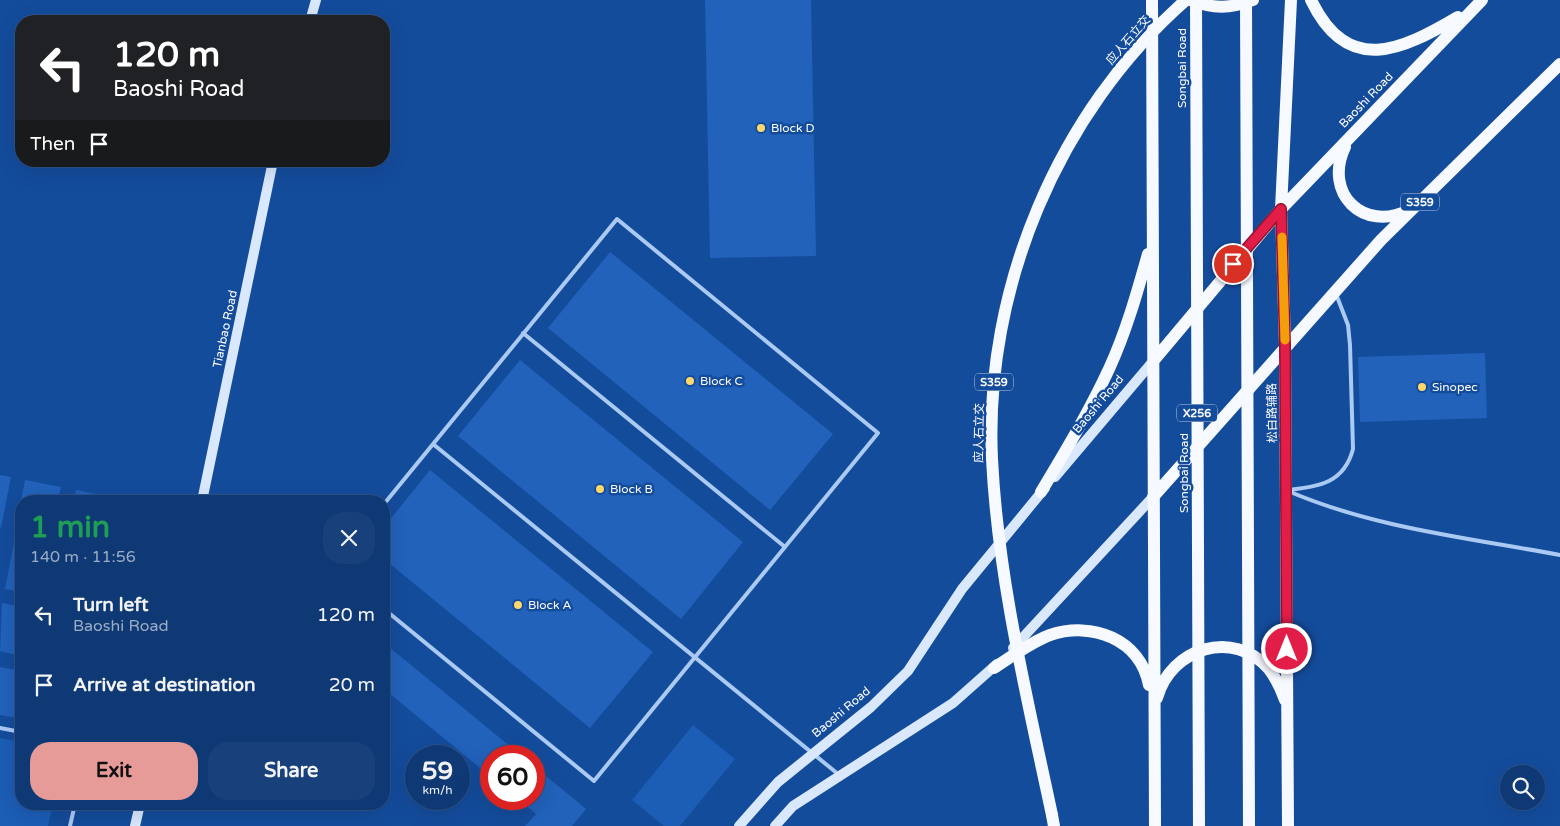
<!DOCTYPE html>
<meta charset="utf-8">
<style>
body{margin:0;font-family:"Varela Round","Noto Sans SC",sans-serif;background:#18407a;color:#f1f3f6;height:100vh;display:flex;flex-direction:column;font-size:19px;white-space:nowrap}
*{box-sizing:border-box;margin:0}
p{font-size:16px;color:#9bacc5}
.icon{flex:none;width:28px;height:28px;fill:none;stroke:currentColor;stroke-width:2;stroke-linecap:round;stroke-linejoin:round}
.map{position:relative;flex:1;overflow:hidden}
.sheet{position:absolute;left:15px;top:495px;width:375px;height:315px;display:flex;flex-direction:column;background:#0f3975;border-radius:20px;box-shadow:0 5px 20px #0002,0 0 0 1px #2f5387}
.sheet>*{flex:none}
.top-card{position:absolute;left:15px;top:15px;width:375px;height:152px;border-radius:20px;box-shadow:0 5px 20px #0002,0 0 0 1px #2f5387;background:#202124;color:#fff;overflow:hidden}
.fabs{position:absolute;left:1500px;top:765px;display:grid;gap:10px}
.fabs a{display:grid;place-items:center;width:45px;height:45px;border-radius:50%;background:#0f3975;box-shadow:0 5px 20px #0002,0 0 0 1px #2f5387;font-size:25px}
.speed{position:absolute;left:405px;top:745px;display:flex;gap:10px;font-size:25px;font-weight:700;text-align:center}
.speed>*{display:grid;place-content:center;width:65px;height:65px;border-radius:50%;background:#0f3975;box-shadow:0 5px 20px #0002,0 0 0 1px #2f5387;line-height:1}
.speed small{font-size:12px;font-weight:400}
.speed .limit{border:8px solid #d22;background:#fff;color:#111}
.pin{position:absolute;display:grid;place-items:center;width:42px;height:42px;color:#fff;margin:-21px;border:2px solid #fff;border-radius:50%;box-shadow:0 1px 5px #0007}
.me{position:absolute;width:55px;margin:-28px;rotate:0deg;stroke-linejoin:round;filter:drop-shadow(0 0 4px #0008)}
.turn{display:flex;align-items:center;gap:18px;height:105px;padding:0 15px;font-size:22px}
.turn .icon{width:65px;height:65px;stroke-width:2.5}
.turn b{display:block;font-size:35px;line-height:42px}
.then{display:flex;align-items:center;height:48px;padding:0 15px;background:#0003;gap:10px;font-size:19px}
.round{display:grid;place-items:center;flex:none;width:52px;height:52px;border-radius:20px;background:#18407a}
.summary{display:flex;align-items:center;justify-content:space-between;height:85px;padding:0 15px}
h1{font-size:30px;font-weight:700;line-height:38px;color:#1e9e55}
.primary-button{display:flex;gap:10px;margin-top:auto;padding:10px 15px}
.primary-button a{flex:1;height:58px;border-radius:20px;background:#e69b98;color:#111;font-size:20px;font-weight:700;line-height:58px;text-align:center}
.primary-button a+a{background:#18407a;color:#f1f3f6}
ul{padding:0;list-style:none}
li{display:flex;align-items:center;gap:15px;height:70px;padding:0 15px}
li div{flex:1}
li b{display:block;font-size:19px}
li em{font-style:normal}
.map>svg:first-child{display:block}
.green{fill:#1c5db6}
.building{fill:#2262bb}
.lines{fill:none;stroke-linecap:round;stroke-linejoin:round}
.lane{stroke:#aac9f3;stroke-width:4}
.secondary{stroke:#d9e8fd;stroke-width:10}
.primary{stroke:#f6f9ff;stroke-width:12}
.primary-bridge{stroke:#f6f9ff;stroke-width:12}
.route-casing{stroke:#92132f;stroke-width:12}
.route{stroke:#e11d48;stroke-width:9}
.slow{stroke:#f59e0b;stroke-width:9}
.poi-dot{fill:#ffd86c;stroke:#144c9c;stroke-width:2}
.labels{text-anchor:middle;stroke-width:5;stroke-linejoin:round;paint-order:stroke}
.shield{fill:#144c9c;stroke:#b8c9e1;stroke-width:1}
.shield-label{font-size:11px;font-weight:bold;fill:#fff}
.street-label{font-size:12px;fill:#fff;stroke:#144c9c}
.poi-label{font-size:12px;fill:#fff;stroke:#144c9c;text-anchor:start}
</style>
<div class="map">
<svg width="1560" height="826" viewBox="0 0 1560 826">
<rect width="100%" height="100%" fill="#144c9c"/>
<!-- green -->
<path class="green" d="M 693,725 L 735,759 L 680,826 L 664,826 L 632,800 Z
M 0,738 L 21,742 L 21,804 L 53,804 L 48,826 L 0,826 Z"/>
<!-- building -->
<path class="building" d="M 705,0 L 811,0 L 816,256 L 710,258 Z
M 610,252 L 833,434 L 770,510 L 548,328 Z
M 1485,353 L 1487,418 L 1360,422 L 1358,357 Z
M 520,360 L 743,542 L 681,619 L 458,436 Z
M 430,470 L 653,652 L 590,728 L 384,559 L 384,527 Z
M 0,475 L 11,477 L 1,528 L 0,527 Z
M 25,480 L 61,487 L 58,501 L 21,501 Z
M 76,490 L 111,497 L 111,501 L 74,501 Z
M 14,542 L 21,543 L 21,592 L 5,589 Z
M 2,603 L 21,607 L 21,656 L 0,651 Z
M 389,647 L 522,756 L 491,756 L 491,777 L 384,689 L 384,653 Z
M 0,667 L 21,671 L 21,695 L 17,718 L 0,715 Z
M 534,766 L 586,809 L 572,826 L 525,826 L 536,814 L 518,799 L 534,799 Z"/>
<g class="lines">
<!-- lane -->
<path class="lane" d="M 523,333 L 785,547
M 433,444 L 838,774
M 1289,490 C 1320,486 1344,483 1353,449 L 1350,345 L 1348,325 L 1336,294
M 1288,491 C 1374,528 1469,538 1560,555
M 384,504 L 617,219 L 878,433 L 594,781 L 384,609
M 0,728 L 21,732
M 70,826 L 75,804"/>
<!-- secondary -->
<path class="secondary" d="M 310,21 L 316,0
M 1055,477 L 1155,359
M 202,501 L 273,161
M 1013,648 L 1153,497
M 135,826 L 140,804
M 739,826 L 778,782 L 871,707 L 908,671 L 962,589 L 1045,488
M 775,826 L 793,806 L 953,703 L 997,664"/>
<!-- primary -->
<path class="primary" d="M 1152,0 L 1155,826
M 1190,0 C 1213,9 1230,9 1253,0
M 1311,0 C 1348,77 1402,50 1458,17
M 1345,147 C 1323,193 1363,233 1409,210
M 1155,359 L 1281,209 L 1482,0
M 1041,492 C 1065,452 1089,412 1109,369 C 1126,332 1137,293 1148,254
M 1153,497 L 1381,240 L 1560,64
M 994,668 C 1011,657 1031,642 1050,635 C 1092,621 1140,639 1149,685
M 1157,698 C 1171,648 1233,628 1269,669 C 1276,678 1281,689 1285,700
M 1052,815 L 1054,826
M 1288,826 L 1285,345 L 1281,209 L 1291,0"/>
<!-- primary-bridge -->
<path class="primary-bridge" d="M 1196,0 L 1199,826
M 1246,0 L 1249,826
M 1052,815 C 1027,697 998,579 992,459 C 984,289 1058,112 1186,0"/>
</g>
<g class="lines">
<!-- route casing -->
<g class="route-casing">
<path id="route" d="M 1233,264 L 1281,209 L 1285,345 L 1287,649"/>
</g>
<!-- route -->
<use href="#route" class="route"/>
<!-- slow -->
<path class="slow" d="M 1282,237 L 1285,340"/>
</g>
<!-- markers -->
<g class="poi-dot">
<circle cx="761" cy="128" r="5"/>
<circle cx="690" cy="381" r="5"/>
<circle cx="1422" cy="387" r="5"/>
<circle cx="600" cy="489" r="5"/>
<circle cx="518" cy="605" r="5"/>
</g>
<g class="labels">
<!-- shield labels -->
<g class="shield">
<rect x="1401" y="193.5" width="38" height="17" rx="4"/>
<rect x="975" y="373.5" width="38" height="17" rx="4"/>
<rect x="1177" y="404.5" width="40" height="17" rx="4"/>
</g>
<g class="shield-label">
<text x="1420" y="206">S359</text>
<text x="994" y="386">S359</text>
<text x="1197" y="417">X256</text>
</g>
<!-- street labels -->
<g class="street-label">
<text transform="translate(1128 40) rotate(-49)" y="4">应人石立交</text>
<text transform="translate(1182 68) rotate(-90)" y="4">Songbai Road</text>
<text transform="translate(1366 100) rotate(-46)" y="4">Baoshi Road</text>
<text transform="translate(225 329) rotate(-78)" y="4">Tianbao Road</text>
<text transform="translate(1098 404) rotate(-50)" y="4">Baoshi Road</text>
<text transform="translate(1272 413) rotate(-91)" y="4">松白路辅路</text>
<text transform="translate(979 433) rotate(-89)" y="4">应人石立交</text>
<text transform="translate(1184 473) rotate(-90)" y="4">Songbai Road</text>
<text transform="translate(841 712) rotate(-40)" y="4">Baoshi Road</text>
</g>
<!-- poi labels -->
<g class="poi-label">
<text x="771" y="132">Block D</text>
<text x="700" y="385">Block C</text>
<text x="1432" y="391">Sinopec</text>
<text x="610" y="493">Block B</text>
<text x="528" y="609">Block A</text>
</g>
</g>
</svg>
<div class="fabs">
<a><svg class="icon" aria-label="search" viewBox="0 0 24 24"><circle cx="10" cy="10" r="6"/><path d="M15 15l6 6"/></svg></a>
</div>
<div class="speed"><div>59<small>km/h</small></div><div class="limit">60</div></div>
<div class="pin" style="left:1233px;top:264px;background:#d93025"><svg class="icon" aria-label="arrive" viewBox="0 0 24 24"><path d="M6 21V4h12l-3 4 3 4H6"/></svg></div>
<svg class="me" style="left:1287px;top:649px" viewBox="-20 -20 40 40"><circle r="17" fill="#e11d48" stroke="#fff" stroke-width="3"/><path d="M0-11L8 9 0 5-8 9z" fill="#fff"/></svg>
<div class="top-card">
<div class="turn"><svg class="icon" aria-label="left" viewBox="0 0 24 24"><path d="M17 20v-9H6M10 6l-5 5 5 5"/></svg><div><b>120 m</b>Baoshi Road</div></div>
<div class="then">Then<svg class="icon" aria-label="arrive" viewBox="0 0 24 24"><path d="M6 21V4h12l-3 4 3 4H6"/></svg></div>
</div>
<section class="sheet">
<div class="summary"><div><h1>1 min</h1><p>140 m · 11:56</p></div><a class="round"><svg class="icon" aria-label="close" viewBox="0 0 24 24"><path d="M6 6l12 12M18 6L6 18"/></svg></a></div>
<ul>
<li><svg class="icon" aria-label="left" viewBox="0 0 24 24"><path d="M17 20v-9H6M10 6l-5 5 5 5"/></svg><div><b>Turn left</b><p>Baoshi Road</p></div><em>120 m</em></li>
<li><svg class="icon" aria-label="arrive" viewBox="0 0 24 24"><path d="M6 21V4h12l-3 4 3 4H6"/></svg><div><b>Arrive at destination</b></div><em>20 m</em></li>
</ul>
<div class="primary-button"><a>Exit</a><a>Share</a></div>
</section>
</div>
